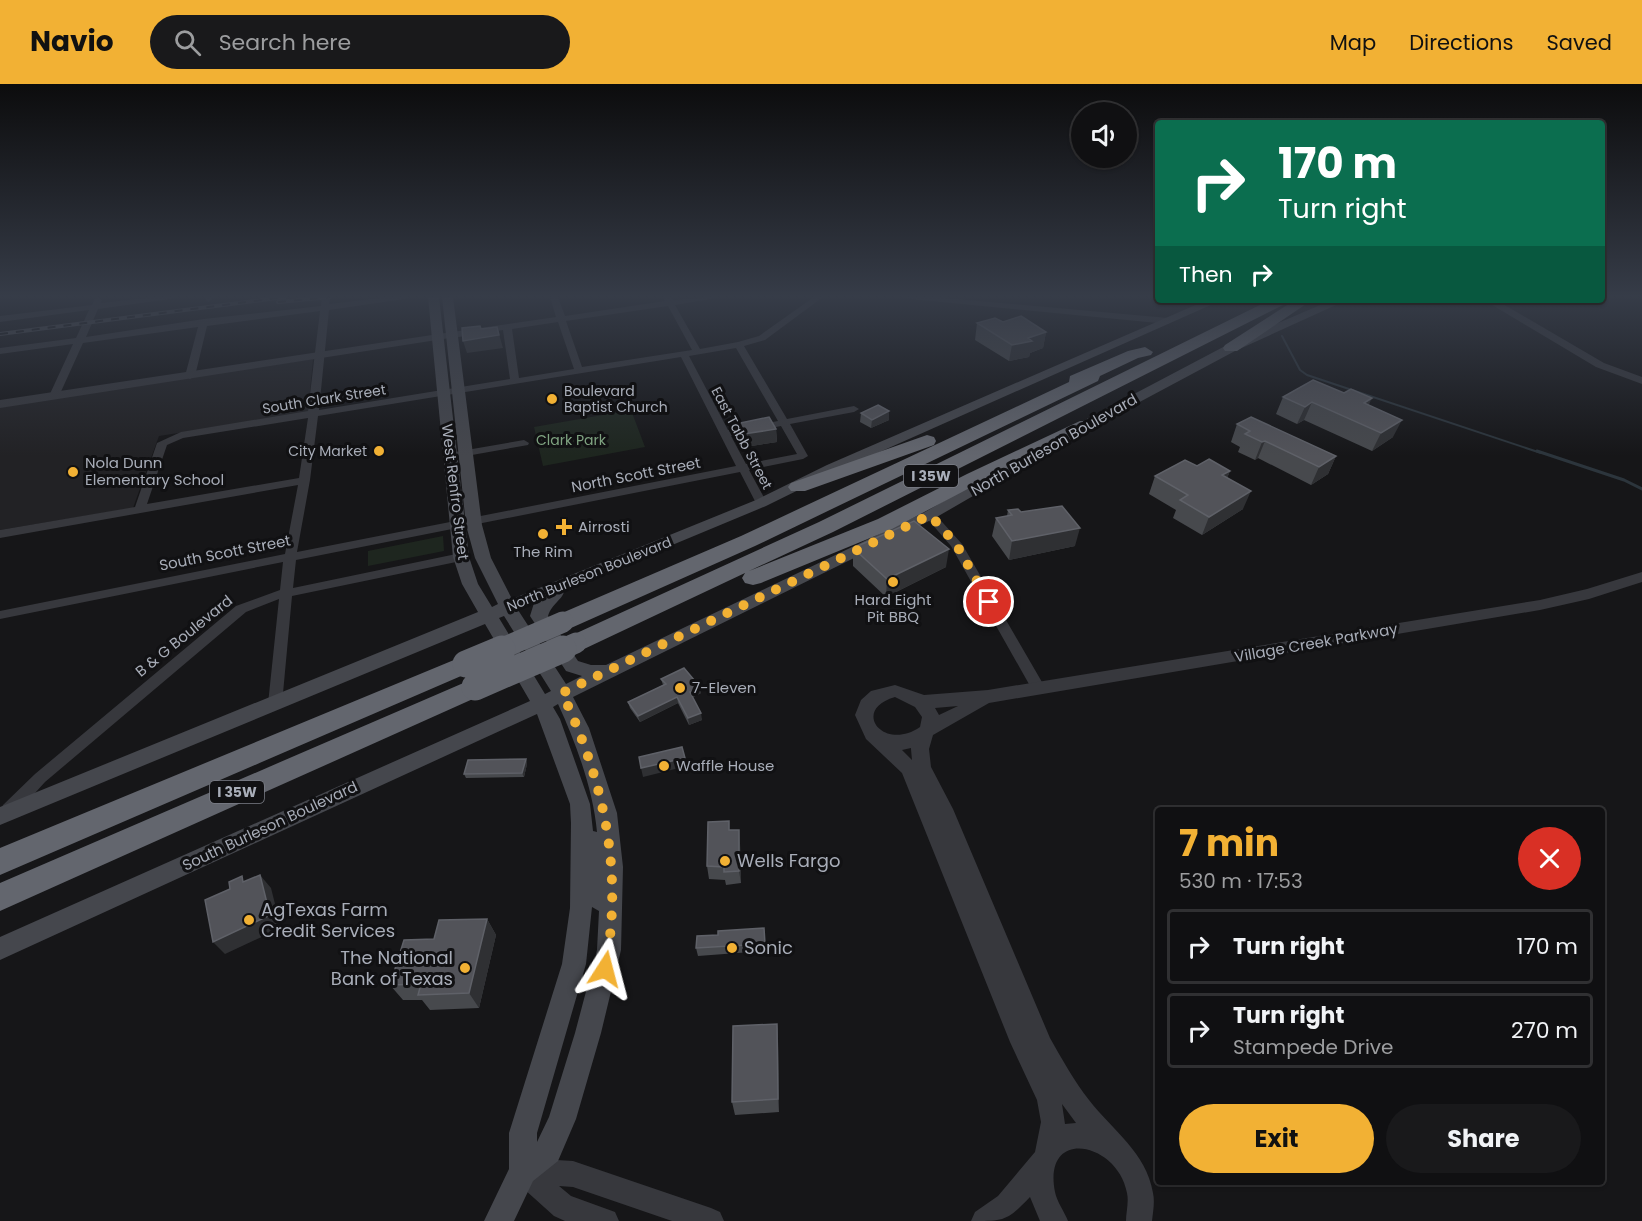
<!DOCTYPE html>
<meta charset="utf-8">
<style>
body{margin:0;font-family:Poppins,sans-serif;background:#19191b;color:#f1f3f6;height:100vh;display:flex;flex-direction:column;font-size:22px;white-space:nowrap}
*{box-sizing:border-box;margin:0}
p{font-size:20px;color:#9c9d9f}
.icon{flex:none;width:33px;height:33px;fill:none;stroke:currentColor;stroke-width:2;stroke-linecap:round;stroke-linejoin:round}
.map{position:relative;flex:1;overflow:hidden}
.side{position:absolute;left:1155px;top:723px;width:450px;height:378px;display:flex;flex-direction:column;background:#101012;border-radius:6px;box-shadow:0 2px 4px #0004,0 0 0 2px #303032}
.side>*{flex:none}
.top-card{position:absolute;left:1155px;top:36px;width:450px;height:183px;border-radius:6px;box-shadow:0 2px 4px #0004,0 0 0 2px #303032;background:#0b6e4f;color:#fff;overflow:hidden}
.fabs{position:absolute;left:1071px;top:18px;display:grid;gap:12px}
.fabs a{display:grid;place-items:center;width:66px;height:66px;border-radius:50%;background:#101012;box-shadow:0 2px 4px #0004,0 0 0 2px #303032;font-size:30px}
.pin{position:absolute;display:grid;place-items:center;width:51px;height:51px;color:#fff;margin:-26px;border:3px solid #fff;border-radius:50%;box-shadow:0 2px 6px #0007}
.me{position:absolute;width:66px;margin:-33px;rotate:9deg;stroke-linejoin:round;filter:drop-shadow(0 0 4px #0008)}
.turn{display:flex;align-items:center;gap:21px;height:126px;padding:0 24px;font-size:27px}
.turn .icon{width:78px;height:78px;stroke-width:2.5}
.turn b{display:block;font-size:42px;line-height:51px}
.then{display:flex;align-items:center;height:57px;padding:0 24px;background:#0003;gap:12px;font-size:22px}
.round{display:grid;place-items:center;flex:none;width:63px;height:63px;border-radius:32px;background:#19191b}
.summary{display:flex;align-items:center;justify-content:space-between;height:102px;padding:0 24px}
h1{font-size:36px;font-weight:700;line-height:45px;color:#f2b134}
.action{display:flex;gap:12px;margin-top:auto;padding:12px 24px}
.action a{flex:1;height:69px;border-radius:36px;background:#f2b134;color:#111;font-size:24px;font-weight:700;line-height:69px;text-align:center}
.action a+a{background:#19191b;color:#f1f3f6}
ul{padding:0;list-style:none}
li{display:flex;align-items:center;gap:18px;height:75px;margin:0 12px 9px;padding:0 12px;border:3px solid #303032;border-radius:6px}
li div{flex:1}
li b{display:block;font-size:22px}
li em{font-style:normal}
header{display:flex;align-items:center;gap:36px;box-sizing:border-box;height:84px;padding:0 30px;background:#f2b134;color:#111}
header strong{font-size:28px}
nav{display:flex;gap:33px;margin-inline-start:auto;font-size:21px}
.search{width:420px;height:54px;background:#19191b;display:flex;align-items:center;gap:15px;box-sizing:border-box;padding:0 21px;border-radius:33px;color:#9c9d9f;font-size:22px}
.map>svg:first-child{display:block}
.built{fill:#222225}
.green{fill:#1e261f}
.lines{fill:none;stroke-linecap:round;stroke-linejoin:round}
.stream-far1{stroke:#2c353c;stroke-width:2}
.stream{stroke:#2c353c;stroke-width:3}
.minor{fill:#37383d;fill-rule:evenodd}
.tertiary{fill:#37383d;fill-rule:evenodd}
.secondary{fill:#45474d;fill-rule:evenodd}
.motorway{fill:#63666e;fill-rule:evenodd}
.rail-casing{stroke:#4a4c52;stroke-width:4}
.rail{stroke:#111113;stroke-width:2;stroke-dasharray:8;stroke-linecap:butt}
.motorway-bridge-far1{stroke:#63666e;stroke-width:21}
.motorway-bridge{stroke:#63666e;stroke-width:27}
.wall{fill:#47494d}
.shaded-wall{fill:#2f3033}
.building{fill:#525359;stroke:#5f6168;stroke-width:1.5}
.route{stroke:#f2b134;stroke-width:10;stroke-dasharray:0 18}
.poi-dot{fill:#f2b134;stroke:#111113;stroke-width:2}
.labels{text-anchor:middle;stroke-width:6;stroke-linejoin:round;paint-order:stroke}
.far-poi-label{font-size:14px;fill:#a8adb8;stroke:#111113;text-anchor:start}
.far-street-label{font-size:14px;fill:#a8adb8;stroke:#111113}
.far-park-label{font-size:14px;fill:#7fa381;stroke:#111113}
.shield{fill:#111113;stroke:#7b7e86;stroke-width:1.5}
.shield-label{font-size:14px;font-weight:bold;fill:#a8adb8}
.street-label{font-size:15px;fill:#a8adb8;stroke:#111113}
.poi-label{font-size:15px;fill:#a8adb8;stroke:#111113;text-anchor:start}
.near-poi-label{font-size:18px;fill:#a8adb8;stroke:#111113;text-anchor:start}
</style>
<header>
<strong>Navio</strong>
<div class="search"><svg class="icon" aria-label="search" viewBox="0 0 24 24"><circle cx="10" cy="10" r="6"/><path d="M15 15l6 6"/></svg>Search here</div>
<nav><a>Map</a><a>Directions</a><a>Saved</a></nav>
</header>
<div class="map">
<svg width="1642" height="1137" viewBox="0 0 1642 1137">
<rect width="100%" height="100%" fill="#161618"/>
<!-- built -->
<path class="built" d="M 313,275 L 308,329 L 159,352 L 133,424 L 0,446 L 0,322 Z"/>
<!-- green -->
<path class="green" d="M 631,326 L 645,363 L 543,382 L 534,343 Z
M 443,452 L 444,467 L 368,482 L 368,467 Z"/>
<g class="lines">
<!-- stream-far1 -->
<path class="stream-far1" d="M 1282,252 L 1300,286 L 1307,291 L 1541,369"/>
<!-- stream -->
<path class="stream" d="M 1537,367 L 1624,396 L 1642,405"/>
<!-- minor -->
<path class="minor" d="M 98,213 L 102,216 L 101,219 L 154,213 L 174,213 L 170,215 L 98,225 L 86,253 L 204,235 L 321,222 L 322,213 L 330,213 L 329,220 L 388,213 L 408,213 L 404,215 L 329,226 L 319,326 L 510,295 L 503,246 L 452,254 L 448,251 L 452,248 L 556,233 L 550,213 L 558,213 L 565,232 L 665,217 L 663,213 L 671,213 L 673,216 L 714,213 L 710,215 L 675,221 L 700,265 L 738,258 L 759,252 L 814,213 L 823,213 L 765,256 L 744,262 L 787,335 L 854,322 L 859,325 L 854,328 L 790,340 L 808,372 L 803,375 L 749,386 L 767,419 L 765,421 L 757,421 L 740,388 L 296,476 L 293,504 L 461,469 L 467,473 L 461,477 L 292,512 L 282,620 L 280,624 L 270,624 L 268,620 L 279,515 L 246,528 L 45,698 L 15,731 L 9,733 L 3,731 L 1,726 L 3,721 L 35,690 L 236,522 L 280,506 L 283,478 L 0,535 L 0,527 L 285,470 L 298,401 L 0,454 L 0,446 L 135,423 L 157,359 L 181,348 L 308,327 L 320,227 L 207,242 L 195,292 L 190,295 L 185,292 L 198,243 L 83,259 L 59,312 L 54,315 L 49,312 L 73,260 L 0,270 L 0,264 L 76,254 L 89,226 L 0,238 L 0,232 L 92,221 L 95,214 ZM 668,222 L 692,266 L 582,283 L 566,237 ZM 558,238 L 574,285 L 519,294 L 512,245 ZM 736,264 L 778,337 L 728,346 L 689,272 ZM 681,273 L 736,382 L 297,468 L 310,396 L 318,332 ZM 308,334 L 299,394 L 147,420 L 167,361 L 183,354 ZM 781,342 L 797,370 L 746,380 L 731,352 Z
M 206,213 L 214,213 L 209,218 L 206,217 Z
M 907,213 L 934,213 L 1168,234 L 1172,237 L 1168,240 L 911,215 Z
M 524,356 L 529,359 L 528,361 L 455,374 L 450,371 L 455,368 Z
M 930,427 L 934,429 L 962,460 L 1046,605 L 1044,609 L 1034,609 L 951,462 L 924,431 Z"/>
<!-- tertiary -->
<path class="tertiary" d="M 1484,216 L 1496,216 L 1604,279 L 1642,293 L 1642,300 L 1596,283 Z
M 452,248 L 457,251 L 456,253 L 0,324 L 0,316 Z
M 1642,488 L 1642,498 L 1589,515 L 1540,526 L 989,619 L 933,651 L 929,665 L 931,683 L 953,725 L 1050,954 C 1062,975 1074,997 1089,1016 C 1113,1047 1146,1068 1153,1109 C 1155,1118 1153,1128 1152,1137 L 1126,1137 C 1126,1128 1129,1118 1127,1109 C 1118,1058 1042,1042 1055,1108 C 1057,1118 1064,1127 1068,1137 L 1040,1137 L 1030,1113 C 1007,1137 1005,1137 971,1137 L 975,1128 L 998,1112 L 1035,1068 L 1041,1038 L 1037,1016 L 1010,958 L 902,689 L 866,655 L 855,631 L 861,616 L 871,607 L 895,601 L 924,611 L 988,606 L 1540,516 L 1587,505 ZM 895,613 L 915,623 L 922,633 L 920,643 C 884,668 850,626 895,613 ZM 958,622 L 939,631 L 935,624 ZM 911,664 L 911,665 L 912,676 L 902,666 ZM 1062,1020 L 1076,1039 L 1065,1040 Z
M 523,1074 L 573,1077 L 711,1124 L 720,1128 L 724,1137 L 672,1137 L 573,1103 L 559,1102 L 571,1112 L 615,1128 L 619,1137 L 565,1137 L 554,1132 L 514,1096 L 510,1087 L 514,1078 Z"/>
<!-- secondary -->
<path class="secondary" d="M 428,213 L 439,213 L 469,473 L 478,500 L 492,523 L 498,520 L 475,474 L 466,441 L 442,213 L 453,213 L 482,441 L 491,474 L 512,515 L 756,416 L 827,381 L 1207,216 L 1222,216 L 837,387 L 766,422 L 564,506 C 564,515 552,519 548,532 L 578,577 L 591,581 L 606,581 L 925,428 L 1081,338 L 1227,261 L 1332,216 L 1347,216 L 1235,267 L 1091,344 L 935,434 L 573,613 L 589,644 L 617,729 L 623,783 L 621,866 L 601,949 L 576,1035 L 558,1077 L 533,1097 L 514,1137 L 484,1137 L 509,1085 L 509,1049 L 562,880 L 570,824 L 571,739 L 570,720 L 537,630 L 0,876 L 0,853 L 530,617 L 485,540 L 0,741 L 0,723 L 478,528 L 462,500 L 453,473 ZM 534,519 L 530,532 L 566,587 L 582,592 L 566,600 L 518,526 ZM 504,532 L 551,607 L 545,610 L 499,534 ZM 558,620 C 576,659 593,705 597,748 L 593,747 L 590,720 L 560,635 L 553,623 ZM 592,823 L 599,827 L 597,866 L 575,949 L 549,1033 L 537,1058 L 537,1049 L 586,880 Z"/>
<!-- motorway -->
<path class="motorway" d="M 1270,216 L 1289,216 L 1287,219 L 833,448 L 749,487 L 878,435 L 967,390 L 1080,337 L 1092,337 L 1095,341 L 1092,345 L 981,398 L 892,445 L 761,499 L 753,501 L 745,499 L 742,494 L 745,489 L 584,565 L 576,567 L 568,565 L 564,559 L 568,553 L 819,438 Z
M 1295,216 L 1312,216 L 1237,267 L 1225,267 L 1223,264 L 1225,261 Z
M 1145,263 L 1153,268 L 1151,271 L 1138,274 L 1100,292 L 1098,297 L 755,462 L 571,544 L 563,546 L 555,544 L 551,538 L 555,532 L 741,452 L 1069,298 L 1070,292 L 1128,267 Z
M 927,351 L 934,353 L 936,357 L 934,361 L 805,407 L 791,407 L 788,403 L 791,399 Z
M 466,571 L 475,574 L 478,580 L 475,586 L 0,791 L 0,764 Z
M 475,594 L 484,596 L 487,603 L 484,610 L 0,827 L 0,799 Z"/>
<!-- rail casing -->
<g class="rail-casing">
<path id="rail" d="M 278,218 L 331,213
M 0,250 L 285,213"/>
</g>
<!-- rail -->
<use href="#rail" class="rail"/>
<!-- motorway-bridge-far1 -->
<path class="motorway-bridge-far1" d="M 498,566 L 563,538
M 560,566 L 576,559"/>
<!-- motorway-bridge -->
<path class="motorway-bridge" d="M 466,580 L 502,565
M 475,603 L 563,565"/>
</g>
<!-- wall -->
<path class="wall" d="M 1003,238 L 1046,248 L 1043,264 L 1030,269 L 1029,273 L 1009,277 L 975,256 L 977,239 Z
M 1283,313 L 1369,321 L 1393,353 L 1372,367 L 1304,336 L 1297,340 L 1276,330 Z
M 889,327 L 889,336 L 871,344 L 860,338 L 861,329 Z
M 740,339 L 776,345 L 777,358 L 745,363 L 741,352 Z
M 1237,340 L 1336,372 L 1328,390 L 1311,401 L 1258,374 L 1255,376 L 1238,368 L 1240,363 L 1231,358 Z
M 1197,382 L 1230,387 L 1227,394 L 1243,425 L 1202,451 L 1173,434 L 1176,426 L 1149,410 L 1155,392 Z
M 1008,426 L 1021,428 L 1075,462 L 1009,476 L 992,452 L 996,434 L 1007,432 Z
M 853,464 L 946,483 L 886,513 L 853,482 Z
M 661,595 L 701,609 L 693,613 L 702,636 L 689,641 L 678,619 L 640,638 L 630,624 L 628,618 L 663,601 Z
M 526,675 L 527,680 L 524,693 L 466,694 L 464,690 Z
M 730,746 L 740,759 L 741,799 L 726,801 L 725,796 L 709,795 L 707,782 Z
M 487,835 L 496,851 L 479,924 L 430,926 L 422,916 L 403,916 L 390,901 Z
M 764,844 L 765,867 L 698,872 L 696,864 L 718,851 Z
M 777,940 L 778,954 L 779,1028 L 735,1031 L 732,1018 Z"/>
<!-- shaded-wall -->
<path class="shaded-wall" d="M 497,243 L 503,264 L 467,269 L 463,257 L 484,254 Z
M 1046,248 L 1043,264 L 1030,269 L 1029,273 L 1009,277 L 1012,261 Z
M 1372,314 L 1364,331 L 1364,319 Z
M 1312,318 L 1304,336 L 1297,340 L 1305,323 Z
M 889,327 L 889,336 L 871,344 L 872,336 Z
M 1402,336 L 1393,353 L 1372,367 L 1381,349 Z
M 776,345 L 777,358 L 745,363 L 744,350 Z
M 1265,357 L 1258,374 L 1255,376 L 1262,358 Z
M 1336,372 L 1328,390 L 1311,401 L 1319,383 Z
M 1230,387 L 1223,404 L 1222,391 Z
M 1251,407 L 1243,425 L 1202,451 L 1209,433 Z
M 1080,444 L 1075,462 L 1009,476 L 1012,457 Z
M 949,465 L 946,483 L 886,513 L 887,495 Z
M 700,603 L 701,609 L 691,614 L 690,608 Z
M 677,613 L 678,619 L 640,638 L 638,632 Z
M 701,629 L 702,636 L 689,641 L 688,634 Z
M 685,674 L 687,682 L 643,693 L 641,684 Z
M 526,675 L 527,680 L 524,693 L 522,689 Z
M 739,746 L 740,759 L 741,799 L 739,787 Z
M 260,791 L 271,804 L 281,844 L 225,870 L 213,858 Z
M 487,835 L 496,851 L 479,924 L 469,909 Z
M 777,940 L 778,954 L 779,1028 L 778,1015 Z"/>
<!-- building -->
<path class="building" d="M 1021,232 L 1046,248 L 1028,254 L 1032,257 L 1012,261 L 977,239 L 995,234 L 1003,238 Z
M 480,242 L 481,245 L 497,243 L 499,251 L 463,257 L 462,244 Z
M 1313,296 L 1344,309 L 1351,305 L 1372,314 L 1364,319 L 1402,336 L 1381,349 L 1312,318 L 1305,323 L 1283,313 Z
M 878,321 L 889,327 L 872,336 L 861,329 Z
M 769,333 L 776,345 L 744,350 L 740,339 Z
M 1251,333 L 1336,372 L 1319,383 L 1265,357 L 1262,358 L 1245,350 L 1250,347 L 1237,340 Z
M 1209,375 L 1230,387 L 1222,391 L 1251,407 L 1209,433 L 1180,416 L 1188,411 L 1155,392 L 1185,376 L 1197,382 Z
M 1062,422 L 1080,444 L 1012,457 L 996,434 L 1012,431 L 1008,426 L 1018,425 L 1021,428 Z
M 914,437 L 949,465 L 887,495 L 853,464 Z
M 684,584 L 700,603 L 690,608 L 701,629 L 688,634 L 677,613 L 638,632 L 628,618 L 666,600 L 661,595 Z
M 682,663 L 685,674 L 641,684 L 639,673 Z
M 526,675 L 522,689 L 464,690 L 468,676 Z
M 729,737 L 729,746 L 739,746 L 739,787 L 724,788 L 724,783 L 707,782 L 708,738 Z
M 260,791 L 270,831 L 213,858 L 205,816 L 230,805 L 229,798 L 242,792 L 243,798 Z
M 487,835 L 469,909 L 418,911 L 421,900 L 390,901 L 404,856 L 434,855 L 439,836 Z
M 764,844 L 765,860 L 696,864 L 697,852 L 718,851 L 718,847 Z
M 777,940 L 778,1015 L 732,1018 L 733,942 Z"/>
<!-- sky -->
<linearGradient id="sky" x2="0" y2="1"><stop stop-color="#0c0c0d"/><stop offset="0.57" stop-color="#363c48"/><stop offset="1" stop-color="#363c48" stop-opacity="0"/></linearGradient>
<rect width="1642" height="372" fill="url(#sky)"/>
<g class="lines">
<!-- route -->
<path class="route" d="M 605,885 C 624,788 604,697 562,609 L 930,431 L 956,460 L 989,518"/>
</g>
<!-- markers -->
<g class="poi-dot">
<circle cx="552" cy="315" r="6"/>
<circle cx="379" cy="367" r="6"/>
<circle cx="73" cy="388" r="6"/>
<path d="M561 434h6v6h6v6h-6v6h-6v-6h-6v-6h6z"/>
<circle cx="543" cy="450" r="6"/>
<circle cx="893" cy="498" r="6"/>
<circle cx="680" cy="604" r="6"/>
<circle cx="664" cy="682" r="6"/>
<circle cx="725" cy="777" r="6"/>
<circle cx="249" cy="836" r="6"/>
<circle cx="732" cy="864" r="6"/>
<circle cx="465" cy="884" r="6"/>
</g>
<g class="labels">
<!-- far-poi labels -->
<g class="far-poi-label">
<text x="564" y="312">Boulevard<tspan x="564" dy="16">Baptist Church</tspan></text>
<text x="367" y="372" text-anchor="end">City Market</text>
</g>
<!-- far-street labels -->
<g class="far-street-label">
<text transform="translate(324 315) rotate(-9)" y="5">South Clark Street</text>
<text transform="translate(742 354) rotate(62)" y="5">East Tabb Street</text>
<text transform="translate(589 490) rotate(-22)" y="5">North Burleson Boulevard</text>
</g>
<!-- far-park labels -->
<g class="far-park-label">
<text x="571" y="361">Clark Park</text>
</g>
<!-- shield labels -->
<g class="shield">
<rect x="904" y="381" width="54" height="22" rx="4.5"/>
<rect x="210" y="697" width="54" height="22" rx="4.5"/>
</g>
<g class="shield-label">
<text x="931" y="397">I 35W</text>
<text x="237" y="713">I 35W</text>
</g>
<!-- street labels -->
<g class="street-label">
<text transform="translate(1054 361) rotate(-30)" y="5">North Burleson Boulevard</text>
<text transform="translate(636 391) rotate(-11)" y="5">North Scott Street</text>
<text transform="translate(455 408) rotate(83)" y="5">West Renfro Street</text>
<text transform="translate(225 469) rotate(-11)" y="5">South Scott Street</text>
<text transform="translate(184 552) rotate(-39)" y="5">B &amp; G Boulevard</text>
<text transform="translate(1316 559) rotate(-10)" y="5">Village Creek Parkway</text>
<text transform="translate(270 742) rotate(-25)" y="5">South Burleson Boulevard</text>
</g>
<!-- poi labels -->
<g class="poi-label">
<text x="85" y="384">Nola Dunn<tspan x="85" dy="17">Elementary School</tspan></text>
<text x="578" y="448">Airrosti</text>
<text x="543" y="473" text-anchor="middle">The Rim</text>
<text x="893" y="521" text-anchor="middle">Hard Eight<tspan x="893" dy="17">Pit BBQ</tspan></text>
<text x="692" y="609">7-Eleven</text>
<text x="676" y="687">Waffle House</text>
</g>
<!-- near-poi labels -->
<g class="near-poi-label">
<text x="737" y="783">Wells Fargo</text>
<text x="261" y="832">AgTexas Farm<tspan x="261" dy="21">Credit Services</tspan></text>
<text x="744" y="870">Sonic</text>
<text x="453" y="880" text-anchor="end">The National<tspan x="453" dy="21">Bank of Texas</tspan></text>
</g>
</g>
</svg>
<div class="fabs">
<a><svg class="icon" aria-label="sound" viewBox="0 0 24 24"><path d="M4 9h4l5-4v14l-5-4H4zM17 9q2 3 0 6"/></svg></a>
</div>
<div class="pin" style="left:989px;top:518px;background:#d93025"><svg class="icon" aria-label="arrive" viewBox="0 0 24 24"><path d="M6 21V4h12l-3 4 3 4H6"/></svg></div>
<svg class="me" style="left:605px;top:885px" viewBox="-20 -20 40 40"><path d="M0-17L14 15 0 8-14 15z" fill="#f2b134" stroke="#fff" stroke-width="4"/></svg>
<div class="top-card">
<div class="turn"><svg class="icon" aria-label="right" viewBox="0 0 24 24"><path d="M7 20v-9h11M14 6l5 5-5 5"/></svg><div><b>170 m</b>Turn right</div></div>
<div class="then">Then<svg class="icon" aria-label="right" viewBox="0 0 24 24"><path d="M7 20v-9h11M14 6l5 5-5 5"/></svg></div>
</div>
<section class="side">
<div class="summary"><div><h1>7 min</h1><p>530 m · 17:53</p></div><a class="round" style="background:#d93025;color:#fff"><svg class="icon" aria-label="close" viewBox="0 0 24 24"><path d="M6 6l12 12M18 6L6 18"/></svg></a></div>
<ul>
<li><svg class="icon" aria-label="right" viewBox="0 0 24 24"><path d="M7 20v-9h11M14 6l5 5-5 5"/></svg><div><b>Turn right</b></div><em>170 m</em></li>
<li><svg class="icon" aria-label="right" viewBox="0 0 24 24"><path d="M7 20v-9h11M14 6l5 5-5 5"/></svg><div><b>Turn right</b><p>Stampede Drive</p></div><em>270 m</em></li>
</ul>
<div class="action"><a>Exit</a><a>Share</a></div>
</section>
</div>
